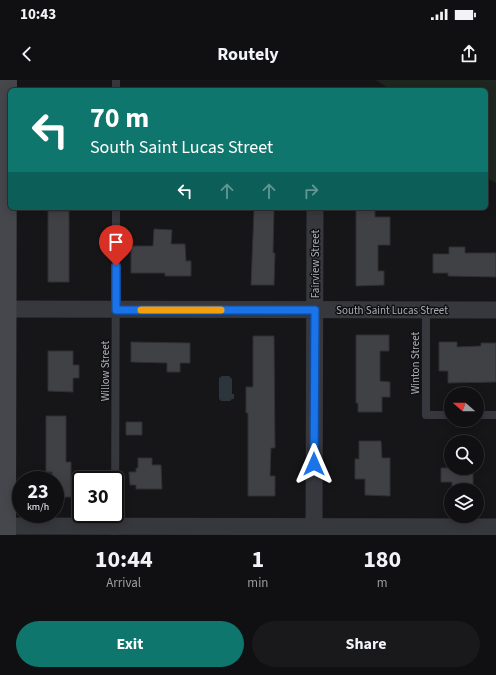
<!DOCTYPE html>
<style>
body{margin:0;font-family:"Source Sans 3",sans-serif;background:#19191b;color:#f1f3f6;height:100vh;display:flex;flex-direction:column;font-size:15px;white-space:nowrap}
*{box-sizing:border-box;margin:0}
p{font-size:13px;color:#9c9d9f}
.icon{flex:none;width:22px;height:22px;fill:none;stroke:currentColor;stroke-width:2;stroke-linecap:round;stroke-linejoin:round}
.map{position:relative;height:455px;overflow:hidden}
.drawer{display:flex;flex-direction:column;background:#101012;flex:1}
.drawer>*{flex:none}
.top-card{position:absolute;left:8px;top:8px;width:480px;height:122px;border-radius:6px;box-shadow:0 2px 10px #0003,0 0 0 1px #303032;background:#0f766e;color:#fff;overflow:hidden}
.needle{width:26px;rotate:290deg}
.fabs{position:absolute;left:444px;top:307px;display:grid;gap:8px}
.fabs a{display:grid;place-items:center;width:40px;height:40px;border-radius:50%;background:#101012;box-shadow:0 2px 10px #0003,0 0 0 1px #303032;font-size:20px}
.speed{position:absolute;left:12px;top:391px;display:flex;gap:8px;font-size:20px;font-weight:700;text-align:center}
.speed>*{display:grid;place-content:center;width:52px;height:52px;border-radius:50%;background:#101012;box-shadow:0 2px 10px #0003,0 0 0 1px #303032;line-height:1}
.speed small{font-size:10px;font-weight:400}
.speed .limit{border:2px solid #111;border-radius:6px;background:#fff;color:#111}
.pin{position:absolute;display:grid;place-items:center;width:34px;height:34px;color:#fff;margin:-41px -17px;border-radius:50% 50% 50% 0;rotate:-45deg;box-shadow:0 0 4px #0007}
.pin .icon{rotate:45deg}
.me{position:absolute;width:44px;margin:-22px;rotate:0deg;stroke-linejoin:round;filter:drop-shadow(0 0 3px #0008)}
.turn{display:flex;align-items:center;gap:14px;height:84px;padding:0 16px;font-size:18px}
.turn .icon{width:52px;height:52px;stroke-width:2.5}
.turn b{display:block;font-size:28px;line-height:34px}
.lanes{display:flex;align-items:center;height:38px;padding:0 16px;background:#0003;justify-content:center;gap:20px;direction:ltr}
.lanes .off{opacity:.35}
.eta{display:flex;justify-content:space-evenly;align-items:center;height:68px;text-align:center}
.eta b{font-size:24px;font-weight:700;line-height:28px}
.primary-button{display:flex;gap:8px;margin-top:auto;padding:8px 16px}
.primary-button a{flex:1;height:46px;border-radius:24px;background:#0f766e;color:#fff;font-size:16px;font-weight:700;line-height:46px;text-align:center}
.primary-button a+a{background:#19191b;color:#f1f3f6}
.status{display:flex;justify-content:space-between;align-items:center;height:28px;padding:0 20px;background:#101012;direction:ltr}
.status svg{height:11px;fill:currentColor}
header{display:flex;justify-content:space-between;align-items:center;height:52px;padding:0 16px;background:#101012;font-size:18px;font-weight:700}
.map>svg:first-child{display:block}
.green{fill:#1e261f}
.water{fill:#2c353c}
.building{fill:#404145;stroke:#303034}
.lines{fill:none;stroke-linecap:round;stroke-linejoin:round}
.lane{stroke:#37383d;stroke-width:8}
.street{stroke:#37383d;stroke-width:17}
.secondary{stroke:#45474d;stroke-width:22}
.route-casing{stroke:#114b97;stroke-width:10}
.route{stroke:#1a73e8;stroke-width:7}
.slow{stroke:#f59e0b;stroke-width:7}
.labels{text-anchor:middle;stroke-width:3;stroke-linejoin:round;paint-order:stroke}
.street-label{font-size:11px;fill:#a8adb8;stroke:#111113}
</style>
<div class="status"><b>10:43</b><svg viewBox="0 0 49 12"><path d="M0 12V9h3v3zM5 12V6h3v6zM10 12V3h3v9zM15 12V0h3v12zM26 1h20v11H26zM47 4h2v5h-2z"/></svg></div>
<header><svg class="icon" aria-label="back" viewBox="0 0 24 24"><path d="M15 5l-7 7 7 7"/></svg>Routely<svg class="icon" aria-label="share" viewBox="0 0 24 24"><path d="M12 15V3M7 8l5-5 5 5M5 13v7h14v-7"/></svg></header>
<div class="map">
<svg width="496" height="455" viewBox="0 0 496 455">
<rect width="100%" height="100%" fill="#161618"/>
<!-- green -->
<path class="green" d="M 376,0 L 496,0 L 496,103 L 486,98 L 486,10 L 391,10 Z"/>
<!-- water -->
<path class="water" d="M 222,296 L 229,296 L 232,299 L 232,314 L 234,314 L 234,319 L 232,319 L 230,321 L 221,321 L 219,319 L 219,298 Z"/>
<!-- building -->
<path class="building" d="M 254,130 L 274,130 L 273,173 L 275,173 L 274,205 L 251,205 Z
M 356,130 L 375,130 L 375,137 L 390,137 L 390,165 L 378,165 L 378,191 L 384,191 L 384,205 L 356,206 Z
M 48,131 L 69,131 L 69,202 L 48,202 Z
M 154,149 L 172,150 L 171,164 L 185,164 L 186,181 L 191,181 L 191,196 L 165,196 L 165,193 L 131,193 L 131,166 L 153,166 Z
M 449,167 L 465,167 L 465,173 L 496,173 L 496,197 L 448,196 L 448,193 L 433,193 L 433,174 L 449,174 Z
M 356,255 L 389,255 L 389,271 L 380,271 L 380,301 L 390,302 L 390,317 L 382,317 L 382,332 L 358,332 L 358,323 L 356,323 Z
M 253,256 L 274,256 L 275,368 L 271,368 L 270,396 L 275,396 L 275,416 L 248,416 L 248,333 L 246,333 L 246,307 L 253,307 Z
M 131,262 L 190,263 L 190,283 L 180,283 L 180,292 L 167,292 L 167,283 L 131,282 Z
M 439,262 L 457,262 L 457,267 L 481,266 L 481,263 L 496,263 L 496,302 L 448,303 L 448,291 L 439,291 Z
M 48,271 L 73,271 L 73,285 L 79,285 L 79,298 L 73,298 L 73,312 L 48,311 Z
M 46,336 L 66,336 L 66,382 L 71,382 L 71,417 L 55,417 L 55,400 L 52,400 L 52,392 L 46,392 Z
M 126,342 L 142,342 L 142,355 L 126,355 Z
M 359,361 L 381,361 L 382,378 L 390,378 L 390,416 L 365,415 L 365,399 L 355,399 L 355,379 L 359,379 Z
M 138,378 L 152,378 L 152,385 L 161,385 L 162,409 L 136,409 L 136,405 L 130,405 L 129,392 L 136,392 L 136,388 L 138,388 Z
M 441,388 L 473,388 L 473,408 L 452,408 L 452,402 L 441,402 Z"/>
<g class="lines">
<!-- lane -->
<path class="lane" d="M 116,10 L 116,0
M 426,230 L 426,335 L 451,335
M 477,335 L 496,335
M 115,455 L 116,128"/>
<!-- street -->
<path class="street" d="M 0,229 L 496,230
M 0,446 L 496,447
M 314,455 L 315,128"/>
<!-- secondary -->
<path class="secondary" d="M 5,455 L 6,0"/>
</g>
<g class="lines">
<!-- route casing -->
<g class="route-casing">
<path id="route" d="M 116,186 L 116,230 L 315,230 L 314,384"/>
</g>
<!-- route -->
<use href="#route" class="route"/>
<!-- slow -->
<path class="slow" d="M 141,230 L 221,230"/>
</g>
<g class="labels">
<!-- street labels -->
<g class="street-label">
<text transform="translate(315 184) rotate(-90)" y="4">Fairview Street</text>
<text x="392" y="234">South Saint Lucas Street</text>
<text transform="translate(415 283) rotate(-90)" y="4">Winton Street</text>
<text transform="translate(105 291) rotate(-90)" y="4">Willow Street</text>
</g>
</g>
</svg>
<div class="fabs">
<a><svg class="needle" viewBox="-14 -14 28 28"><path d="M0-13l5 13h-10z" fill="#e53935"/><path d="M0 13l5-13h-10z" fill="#9c9d9f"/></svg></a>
<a><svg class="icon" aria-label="search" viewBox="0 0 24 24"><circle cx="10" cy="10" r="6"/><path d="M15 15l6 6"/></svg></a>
<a><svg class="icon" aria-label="layers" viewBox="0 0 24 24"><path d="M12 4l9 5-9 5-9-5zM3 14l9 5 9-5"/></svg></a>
</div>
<div class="speed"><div>23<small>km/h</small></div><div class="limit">30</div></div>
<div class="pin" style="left:116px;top:186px;background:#d93025"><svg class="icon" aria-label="arrive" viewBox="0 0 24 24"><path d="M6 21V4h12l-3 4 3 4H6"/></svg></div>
<svg class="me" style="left:314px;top:384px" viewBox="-20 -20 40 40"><path d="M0-17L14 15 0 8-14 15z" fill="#1a73e8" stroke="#fff" stroke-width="4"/></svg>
<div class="top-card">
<div class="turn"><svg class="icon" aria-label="left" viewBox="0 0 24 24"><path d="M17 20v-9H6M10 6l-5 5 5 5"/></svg><div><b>70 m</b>South Saint Lucas Street</div></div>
<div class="lanes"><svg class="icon" aria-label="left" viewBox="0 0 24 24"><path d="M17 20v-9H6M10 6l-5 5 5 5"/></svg><svg class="icon off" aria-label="ahead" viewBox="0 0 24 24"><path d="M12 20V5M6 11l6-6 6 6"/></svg><svg class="icon off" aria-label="ahead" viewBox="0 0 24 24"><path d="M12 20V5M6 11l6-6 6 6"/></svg><svg class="icon off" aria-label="right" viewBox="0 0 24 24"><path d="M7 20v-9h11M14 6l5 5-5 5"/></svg></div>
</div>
</div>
<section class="drawer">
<div class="eta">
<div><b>10:44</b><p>Arrival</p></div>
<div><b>1</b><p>min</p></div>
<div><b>180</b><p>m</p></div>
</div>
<div class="primary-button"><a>Exit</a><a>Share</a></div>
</section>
